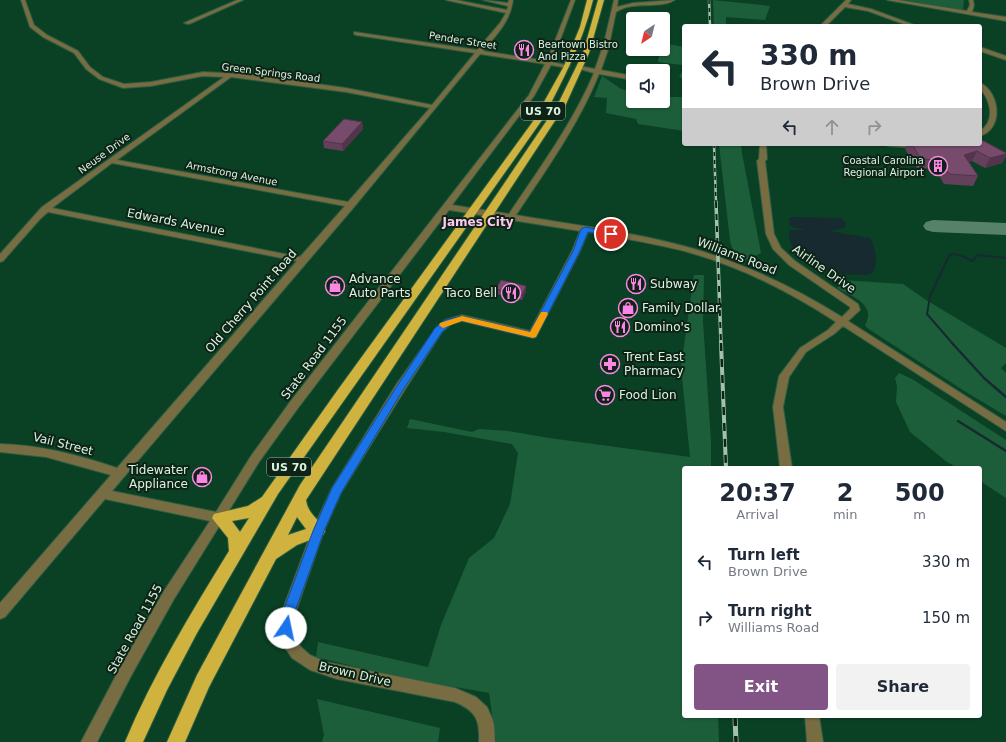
<!DOCTYPE html>
<style>
body{margin:0;font-family:"DejaVu Sans",sans-serif;background:#f2f2f3;color:#1f2937;height:100vh;display:flex;flex-direction:column;font-size:15px;white-space:nowrap}
*{box-sizing:border-box;margin:0}
p{font-size:13px;color:#747a83}
.icon{flex:none;width:22px;height:22px;fill:none;stroke:currentColor;stroke-width:2;stroke-linecap:round;stroke-linejoin:round}
.map{position:relative;flex:1;overflow:hidden}
.side{position:absolute;left:682px;top:466px;width:300px;height:252px;display:flex;flex-direction:column;background:#fff;border-radius:4px;box-shadow:0 1px 3px #0004}
.side>*{flex:none}
.hud{position:absolute;left:682px;top:24px;width:300px;height:122px;border-radius:4px;box-shadow:0 1px 3px #0004;background:#fff;color:#1f2937;overflow:hidden}
.needle{width:26px;rotate:215deg}
.tools{position:absolute;left:626px;top:12px;display:grid;gap:8px}
.tools a{display:grid;place-items:center;width:44px;height:44px;border-radius:4px;background:#fff;box-shadow:0 1px 3px #0004;font-size:20px}
.pin{position:absolute;display:grid;place-items:center;width:34px;height:34px;color:#fff;margin:-17px;border:2px solid #fff;border-radius:50%;box-shadow:0 1px 4px #0007}
.me{position:absolute;width:44px;margin:-22px;rotate:11deg;stroke-linejoin:round;filter:drop-shadow(0 0 3px #0008)}
.turn{display:flex;align-items:center;gap:14px;height:84px;padding:0 12px;font-size:18px}
.turn .icon{width:52px;height:52px;stroke-width:2.5}
.turn b{display:block;font-size:28px;line-height:34px}
.lanes{display:flex;align-items:center;height:38px;padding:0 12px;background:#0003;justify-content:center;gap:20px;direction:ltr}
.lanes .off{opacity:.35}
.eta{display:flex;justify-content:space-evenly;align-items:center;height:68px;text-align:center}
.eta b{font-size:24px;font-weight:700;line-height:28px}
.button{display:flex;gap:8px;margin-top:auto;padding:8px 12px}
.button a{flex:1;height:46px;border-radius:4px;background:#825385;color:#fff;font-size:16px;font-weight:700;line-height:46px;text-align:center}
.button a+a{background:#f2f2f3;color:#1f2937}
ul{padding:0;list-style:none}
li{display:flex;align-items:center;gap:12px;height:56px;padding:0 12px}
li div{flex:1}
li b{display:block;font-size:15px}
li em{font-style:normal}
.map>svg:first-child{display:block}
.green{fill:#1d5e3a}
.water{fill:#162a2f}
.lines{fill:none;stroke-linecap:round;stroke-linejoin:round}
.stream-far1{stroke:#162a2f;stroke-width:2}
.stream{stroke:#162a2f;stroke-width:2.5}
.taxiway{fill:#56826a;fill-rule:evenodd}
.minor-casing{stroke:#2b5d43;stroke-width:2}
.highway-casing{stroke:#2b5d43;stroke-width:2}
.minor{fill:#776c42;fill-rule:evenodd}
.highway{fill:#d0b33e;fill-rule:evenodd}
.rail-far3-casing{stroke:#a1c3ae;stroke-width:2.5}
.rail-far2-casing{stroke:#a1c3ae;stroke-width:3.5}
.rail-far1-casing{stroke:#a1c3ae;stroke-width:4}
.rail-casing{stroke:#a1c3ae;stroke-width:5}
.rail-far3{stroke:#0e2316;stroke-width:1.5;stroke-dasharray:4;stroke-linecap:butt}
.rail-far2{stroke:#0e2316;stroke-width:2;stroke-dasharray:6;stroke-linecap:butt}
.rail-far1{stroke:#0e2316;stroke-width:2.5;stroke-dasharray:8;stroke-linecap:butt}
.rail{stroke:#0e2316;stroke-width:3.5;stroke-dasharray:10;stroke-linecap:butt}
.wall{fill:#65405d}
.shaded-wall{fill:#53344c}
.building{fill:#764b6c;stroke:#53344c}
.route{fill:#1a73e8;stroke:#114b97}
.slow{fill:#f59e0b}
.labels{text-anchor:middle;stroke-width:4;stroke-linejoin:round;paint-order:stroke}
.far-street-label{font-size:10px;fill:#d8f3e0;stroke:#0e2316}
.far-poi-label{font-size:10px;fill:#d8f3e0;stroke:#0e2316;text-anchor:start}
.shield{fill:#0e2316;stroke:#9bb5a3;stroke-width:1}
.shield-label{font-size:11px;font-weight:bold;fill:#d8f3e0}
.street-label{font-size:12px;fill:#d8f3e0;stroke:#0e2316}
.far-quarter-label{font-size:12px;font-weight:bold;fill:#ffc9f2;stroke:#0e2316}
.poi-label{font-size:12px;fill:#d8f3e0;stroke:#0e2316;text-anchor:start}
</style>
<div class="map">
<svg width="1006" height="742" viewBox="0 0 1006 742">
<rect width="100%" height="100%" fill="#0a4125"/>
<!-- green -->
<path class="green" d="M 713,0 L 770,6 L 765,20 L 726,17 L 726,26 L 714,26 Z
M 904,0 L 964,0 L 963,10 Z
M 663,43 L 684,47 L 684,79 L 679,77 L 683,70 L 682,65 L 658,62 L 660,49 L 659,49 L 663,49 Z
M 602,76 L 621,89 L 633,92 L 633,101 L 663,101 L 663,97 L 684,97 L 684,131 L 638,124 L 636,119 L 606,113 L 607,98 L 594,97 Z
M 719,144 L 741,144 L 742,153 L 761,253 L 747,260 L 736,259 L 730,241 Z
M 694,275 L 704,275 L 703,322 L 711,442 L 711,468 L 684,468 L 684,716 L 718,716 L 719,742 L 496,742 L 489,693 L 393,676 L 316,657 L 318,642 L 428,667 L 441,625 L 469,558 L 494,538 L 510,504 L 518,453 L 512,444 L 444,432 L 407,428 L 410,419 L 472,432 L 479,429 L 508,431 L 549,438 L 690,457 L 681,367 Z
M 842,280 L 903,284 L 926,300 L 1006,348 L 1006,363 L 1001,368 L 1006,373 L 1006,416 L 966,392 L 867,328 L 865,325 C 877,305 852,296 837,288 Z
M 899,373 L 912,379 L 1006,440 L 1006,498 L 980,481 L 980,468 L 958,468 L 947,462 L 910,432 L 896,402 L 897,386 L 895,378 Z
M 317,699 L 440,728 L 438,742 L 322,742 L 324,735 Z"/>
<!-- water -->
<path class="water" d="M 791,217 L 842,218 L 846,223 L 845,228 L 829,231 L 870,238 C 876,248 878,262 873,273 L 866,275 L 840,274 L 812,266 L 792,247 L 789,236 L 789,230 L 805,230 L 790,226 L 789,218 Z"/>
<g class="lines">
<!-- stream-far1 -->
<path class="stream-far1" d="M 953,344 L 927,314 L 930,296 L 950,254 L 960,255 L 973,261 L 977,255 L 1006,258"/>
<!-- stream -->
<path class="stream" d="M 952,343 L 984,378 L 1006,397
M 958,421 L 1006,451"/>
<!-- taxiway -->
<path class="taxiway" d="M 933,220 L 1006,223 L 1006,235 L 933,232 L 926,230 L 923,226 L 926,222 Z"/>
<!-- minor casing -->
<g class="minor-casing">
<path id="minor" d="M 21,0 L 25,0 L 34,25 L 47,35 L 78,51 L 90,67 L 103,77 L 124,84 L 151,82 L 203,72 L 244,74 L 346,88 L 432,105 L 475,53 L 356,35 L 354,34 L 354,32 L 477,50 L 500,23 L 506,13 L 446,0 L 456,0 L 507,10 L 508,6 L 483,0 L 508,3 L 509,0 L 513,0 C 510,22 497,34 483,51 L 547,61 L 571,0 L 575,0 L 552,62 L 570,66 L 567,68 L 551,65 L 534,96 L 452,205 L 509,214 C 539,169 573,123 594,73 L 576,68 L 579,66 L 595,69 L 604,43 L 614,0 L 618,0 L 617,7 L 633,3 L 675,0 C 658,10 634,0 616,12 L 608,50 L 601,70 L 633,76 L 633,80 L 599,74 C 579,124 546,170 516,215 C 574,225 634,232 691,248 C 745,264 794,287 842,317 L 850,309 L 850,307 L 789,265 L 773,249 L 766,234 L 757,161 L 759,159 L 760,144 L 766,144 L 767,159 L 765,161 L 774,234 L 781,248 L 795,261 L 858,304 L 860,310 L 848,321 L 1006,422 L 1006,431 L 843,326 L 834,334 L 806,352 L 789,377 L 783,407 L 792,468 L 780,468 L 773,407 L 779,376 L 800,348 L 828,330 L 836,322 C 789,291 739,266 684,251 C 652,243 620,238 588,232 L 580,251 L 536,337 L 533,338 L 462,321 L 451,324 L 442,332 L 404,391 L 341,493 L 324,531 L 295,614 L 294,630 L 296,640 L 302,648 L 310,655 L 326,662 L 455,688 L 476,697 L 487,707 L 492,718 L 494,725 L 495,742 L 479,742 C 480,720 476,711 455,702 L 337,679 L 310,670 L 292,658 L 286,649 L 281,635 L 281,614 L 312,531 L 332,488 L 396,385 L 436,328 L 445,320 L 462,315 L 530,331 L 572,251 L 580,231 L 449,210 L 298,408 L 259,462 L 174,599 L 131,676 L 97,742 L 81,742 L 121,666 L 164,591 L 210,521 L 105,499 L 5,617 L 0,619 L 0,603 L 111,475 L 46,457 L 0,452 L 0,444 C 41,445 79,455 117,468 L 297,261 L 48,212 L 40,219 L 3,261 L 0,262 L 0,254 L 42,207 L 224,77 L 203,76 L 151,86 L 123,88 L 99,79 L 86,69 L 74,53 L 43,37 L 30,27 ZM 480,54 L 545,64 L 529,95 L 290,402 L 251,456 L 216,512 L 112,491 L 354,207 ZM 231,77 L 346,92 L 430,108 L 348,202 L 117,160 ZM 112,163 L 345,206 L 300,257 L 52,208 Z
M 237,0 L 243,0 L 189,24 L 184,23 Z
M 846,0 L 851,0 L 848,4 L 871,9 L 917,26 L 909,26 L 868,11 L 845,7 L 826,26 L 820,26 Z
M 887,0 L 898,0 L 967,11 L 970,5 L 969,0 L 973,0 L 974,5 L 972,12 L 1006,17 L 1006,21 Z
M 980,47 L 1006,56 L 1006,60 L 980,51 Z
M 980,83 C 1000,92 1004,129 980,136 L 980,131 C 992,123 992,110 986,97 C 983,92 980,89 980,83 Z
M 885,144 L 920,144 L 923,146 L 920,148 L 888,146 Z
M 805,716 L 819,716 L 823,742 L 807,742 Z"/>
</g>
<!-- highway casing -->
<g class="highway-casing">
<path id="highway" d="M 587,0 L 593,0 C 582,44 563,80 542,120 L 278,494 L 197,633 L 167,690 L 143,742 L 125,742 C 153,675 191,613 229,551 L 228,538 L 212,518 L 214,514 L 248,506 L 262,497 L 337,391 L 534,120 L 564,66 L 580,27 ZM 249,518 L 240,532 L 232,521 Z
M 598,0 L 604,0 L 589,53 L 566,104 L 306,500 C 308,515 320,519 325,531 L 323,535 L 297,545 L 276,559 L 209,687 L 185,742 L 167,742 L 197,675 L 300,485 L 558,104 L 583,53 ZM 297,517 L 306,529 L 288,535 Z"/>
</g>
<!-- minor -->
<use href="#minor" class="minor"/>
<!-- highway -->
<use href="#highway" class="highway"/>
<!-- rail-far3 casing -->
<g class="rail-far3-casing">
<path id="rail-far3" d="M 709,0 L 710,26
M 714,144 L 716,203"/>
</g>
<!-- rail-far2 casing -->
<g class="rail-far2-casing">
<path id="rail-far2" d="M 716,202 L 721,344"/>
</g>
<!-- rail-far1 casing -->
<g class="rail-far1-casing">
<path id="rail-far1" d="M 721,343 L 726,468"/>
</g>
<!-- rail casing -->
<g class="rail-casing">
<path id="rail" d="M 735,716 L 736,742"/>
</g>
<!-- rail-far3 -->
<use href="#rail-far3" class="rail-far3"/>
<!-- rail-far2 -->
<use href="#rail-far2" class="rail-far2"/>
<!-- rail-far1 -->
<use href="#rail-far1" class="rail-far1"/>
<!-- rail -->
<use href="#rail" class="rail"/>
</g>
<!-- wall -->
<path class="wall" d="M 362,122 L 363,129 L 343,151 L 324,148 L 323,141 Z
M 907,144 L 980,144 L 1006,153 L 1006,156 L 1002,163 L 985,168 L 972,161 L 969,162 L 978,176 L 973,186 L 944,184 L 935,169 L 917,168 L 905,149 Z
M 526,286 L 526,291 L 522,300 L 496,294 L 496,289 Z"/>
<!-- shaded-wall -->
<path class="shaded-wall" d="M 362,122 L 363,129 L 343,151 L 342,144 Z
M 977,151 L 972,161 L 959,165 L 964,155 Z
M 1006,154 L 1006,156 L 1002,163 L 985,168 L 990,158 Z
M 526,286 L 526,291 L 522,300 L 522,295 Z"/>
<!-- building -->
<path class="building" d="M 344,119 L 362,122 L 342,144 L 323,141 Z
M 980,139 L 1006,153 L 1006,154 L 990,158 L 977,151 L 964,155 L 978,176 L 949,174 L 939,160 L 921,159 L 912,144 L 980,144 Z
M 501,280 L 526,286 L 522,295 L 496,289 Z"/>
<!-- route -->
<path class="route" d="M 585,227 L 611,232 L 615,234 L 611,236 L 588,232 L 580,251 L 536,337 L 533,338 L 462,321 L 451,324 L 442,332 L 403,390 L 341,493 L 324,531 L 309,573 L 294,614 L 291,632 L 286,634 L 282,632 L 280,628 L 282,614 L 313,531 L 332,488 L 397,386 L 435,328 L 445,320 L 462,316 L 530,332 L 573,251 L 581,229 Z"/>
<!-- slow -->
<path class="slow" d="M 541,312 L 547,312 L 548,314 L 536,337 L 533,338 L 462,321 L 443,328 L 439,325 L 440,323 L 462,316 L 530,332 Z"/>
<!-- icons -->
<defs>
<g id="restaurant-ring" transform="scale(1)"><circle r="9.5" fill="#0e2316" stroke="#fc86e4" stroke-width="1.5"/><path d="M-5-6h1v4h1v-4h1v4h1v-4h1v5L-1.5 .5V6h-2V.5L-5-1ZM5-6V6H3V1.5H1.5Q1.5-4 5-6Z" fill="#fc86e4"/></g>
<g id="building-ring" transform="scale(1)"><circle r="9.5" fill="#0e2316" stroke="#fc86e4" stroke-width="1.5"/><path d="M-4-6H4V6H1V3H-1V6H-4ZM-2.5-4.3h1.7v1.8h-1.7ZM.8-4.3h1.7v1.8H.8ZM-2.5-1h1.7V.8h-1.7ZM.8-1h1.7V.8H.8Z" fill="#fc86e4"/></g>
<g id="shop-ring" transform="scale(1)"><circle r="9.5" fill="#0e2316" stroke="#fc86e4" stroke-width="1.5"/><path d="M-5-2.5h2.3a2.7 3.5 0 0 1 5.4 0H5L5.5 6h-11ZM-1.5-2.5h3a1.5 2.3 0 0 0-3 0Z" fill="#fc86e4"/></g>
<g id="pharmacy-ring" transform="scale(1)"><circle r="9.5" fill="#0e2316" stroke="#fc86e4" stroke-width="1.5"/><path d="M-2-6h4v4h4v4h-4v4h-4v-4h-4v-4h4Z" fill="#fc86e4"/></g>
<g id="supermarket-ring" transform="scale(1)"><circle r="9.5" fill="#0e2316" stroke="#fc86e4" stroke-width="1.5"/><path d="M-6-5.5h2.5l.6 2H6L4.5 2H-2.5L-4.4-4H-6ZM-1.5 3.2a1.3 1.3 0 1 0 .1 0ZM3 3.2a1.3 1.3 0 1 0 .1 0Z" fill="#fc86e4"/></g>
</defs>
<g fill-rule="evenodd">
<use href="#restaurant-ring" x="524" y="50"/>
<use href="#building-ring" x="938" y="166"/>
<use href="#restaurant-ring" x="636" y="284"/>
<use href="#shop-ring" x="335" y="286"/>
<use href="#restaurant-ring" x="511" y="293"/>
<use href="#shop-ring" x="628" y="308"/>
<use href="#restaurant-ring" x="620" y="327"/>
<use href="#pharmacy-ring" x="610" y="364"/>
<use href="#supermarket-ring" x="605" y="395"/>
<use href="#shop-ring" x="202" y="477"/>
</g>
<g class="labels">
<!-- far-street labels -->
<g class="far-street-label">
<text transform="translate(463 40) rotate(9)" y="4">Pender Street</text>
<text transform="translate(271 72) rotate(7)" y="4">Green Springs Road</text>
<text transform="translate(104 153) rotate(-36)" y="4">Neuse Drive</text>
<text transform="translate(232 173) rotate(11)" y="4">Armstrong Avenue</text>
</g>
<!-- far-poi labels -->
<g class="far-poi-label">
<text x="538" y="48">Beartown Bistro<tspan x="538" dy="12">And Pizza</tspan></text>
<text x="924" y="164" text-anchor="end">Coastal Carolina<tspan x="924" dy="12">Regional Airport</tspan></text>
</g>
<!-- shield labels -->
<g class="shield">
<rect x="521" y="102" width="44" height="18" rx="3"/>
<rect x="267" y="458" width="44" height="18" rx="3"/>
</g>
<g class="shield-label">
<text x="543" y="115">US 70</text>
<text x="289" y="471">US 70</text>
</g>
<!-- street labels -->
<g class="street-label">
<text transform="translate(176 222) rotate(11)" y="4">Edwards Avenue</text>
<text transform="translate(737 256) rotate(21)" y="4">Williams Road</text>
<text transform="translate(824 269) rotate(35)" y="4">Airline Drive</text>
<text transform="translate(251 301) rotate(-49)" y="4">Old Cherry Point Road</text>
<text transform="translate(314 358) rotate(-53)" y="4">State Road 1155</text>
<text transform="translate(63 444) rotate(14)" y="4">Vail Street</text>
<text transform="translate(135 629) rotate(-61)" y="4">State Road 1155</text>
<text transform="translate(355 674) rotate(13)" y="4">Brown Drive</text>
</g>
<!-- far-quarter labels -->
<g class="far-quarter-label">
<text x="478" y="226">James City</text>
</g>
<!-- poi labels -->
<g class="poi-label">
<text x="349" y="283">Advance<tspan x="349" dy="14">Auto Parts</tspan></text>
<text x="650" y="288">Subway</text>
<text x="497" y="297" text-anchor="end">Taco Bell</text>
<text x="642" y="312">Family Dollar</text>
<text x="634" y="331">Domino's</text>
<text x="624" y="361">Trent East<tspan x="624" dy="14">Pharmacy</tspan></text>
<text x="619" y="399">Food Lion</text>
<text x="188" y="474" text-anchor="end">Tidewater<tspan x="188" dy="14">Appliance</tspan></text>
</g>
</g>
</svg>
<div class="tools">
<a><svg class="needle" viewBox="-14 -14 28 28"><path d="M0-13l5 13h-10z" fill="#e53935"/><path d="M0 13l5-13h-10z" fill="#747a83"/></svg></a>
<a><svg class="icon" aria-label="sound" viewBox="0 0 24 24"><path d="M4 9h4l5-4v14l-5-4H4zM17 9q2 3 0 6"/></svg></a>
</div>
<div class="pin" style="left:611px;top:234px;background:#d93025"><svg class="icon" aria-label="arrive" viewBox="0 0 24 24"><path d="M6 21V4h12l-3 4 3 4H6"/></svg></div>
<svg class="me" style="left:286px;top:628px" viewBox="-20 -20 40 40"><circle r="19" fill="#fff"/><path d="M0-13L10 11 0 6-10 11z" fill="#1a73e8"/></svg>
<div class="hud">
<div class="turn"><svg class="icon" aria-label="left" viewBox="0 0 24 24"><path d="M17 20v-9H6M10 6l-5 5 5 5"/></svg><div><b>330 m</b>Brown Drive</div></div>
<div class="lanes"><svg class="icon" aria-label="left" viewBox="0 0 24 24"><path d="M17 20v-9H6M10 6l-5 5 5 5"/></svg><svg class="icon off" aria-label="ahead" viewBox="0 0 24 24"><path d="M12 20V5M6 11l6-6 6 6"/></svg><svg class="icon off" aria-label="right" viewBox="0 0 24 24"><path d="M7 20v-9h11M14 6l5 5-5 5"/></svg></div>
</div>
<section class="side">
<div class="eta">
<div><b>20:37</b><p>Arrival</p></div>
<div><b>2</b><p>min</p></div>
<div><b>500</b><p>m</p></div>
</div>
<ul>
<li><svg class="icon" aria-label="left" viewBox="0 0 24 24"><path d="M17 20v-9H6M10 6l-5 5 5 5"/></svg><div><b>Turn left</b><p>Brown Drive</p></div><em>330 m</em></li>
<li><svg class="icon" aria-label="right" viewBox="0 0 24 24"><path d="M7 20v-9h11M14 6l5 5-5 5"/></svg><div><b>Turn right</b><p>Williams Road</p></div><em>150 m</em></li>
</ul>
<div class="button"><a>Exit</a><a>Share</a></div>
</section>
</div>
